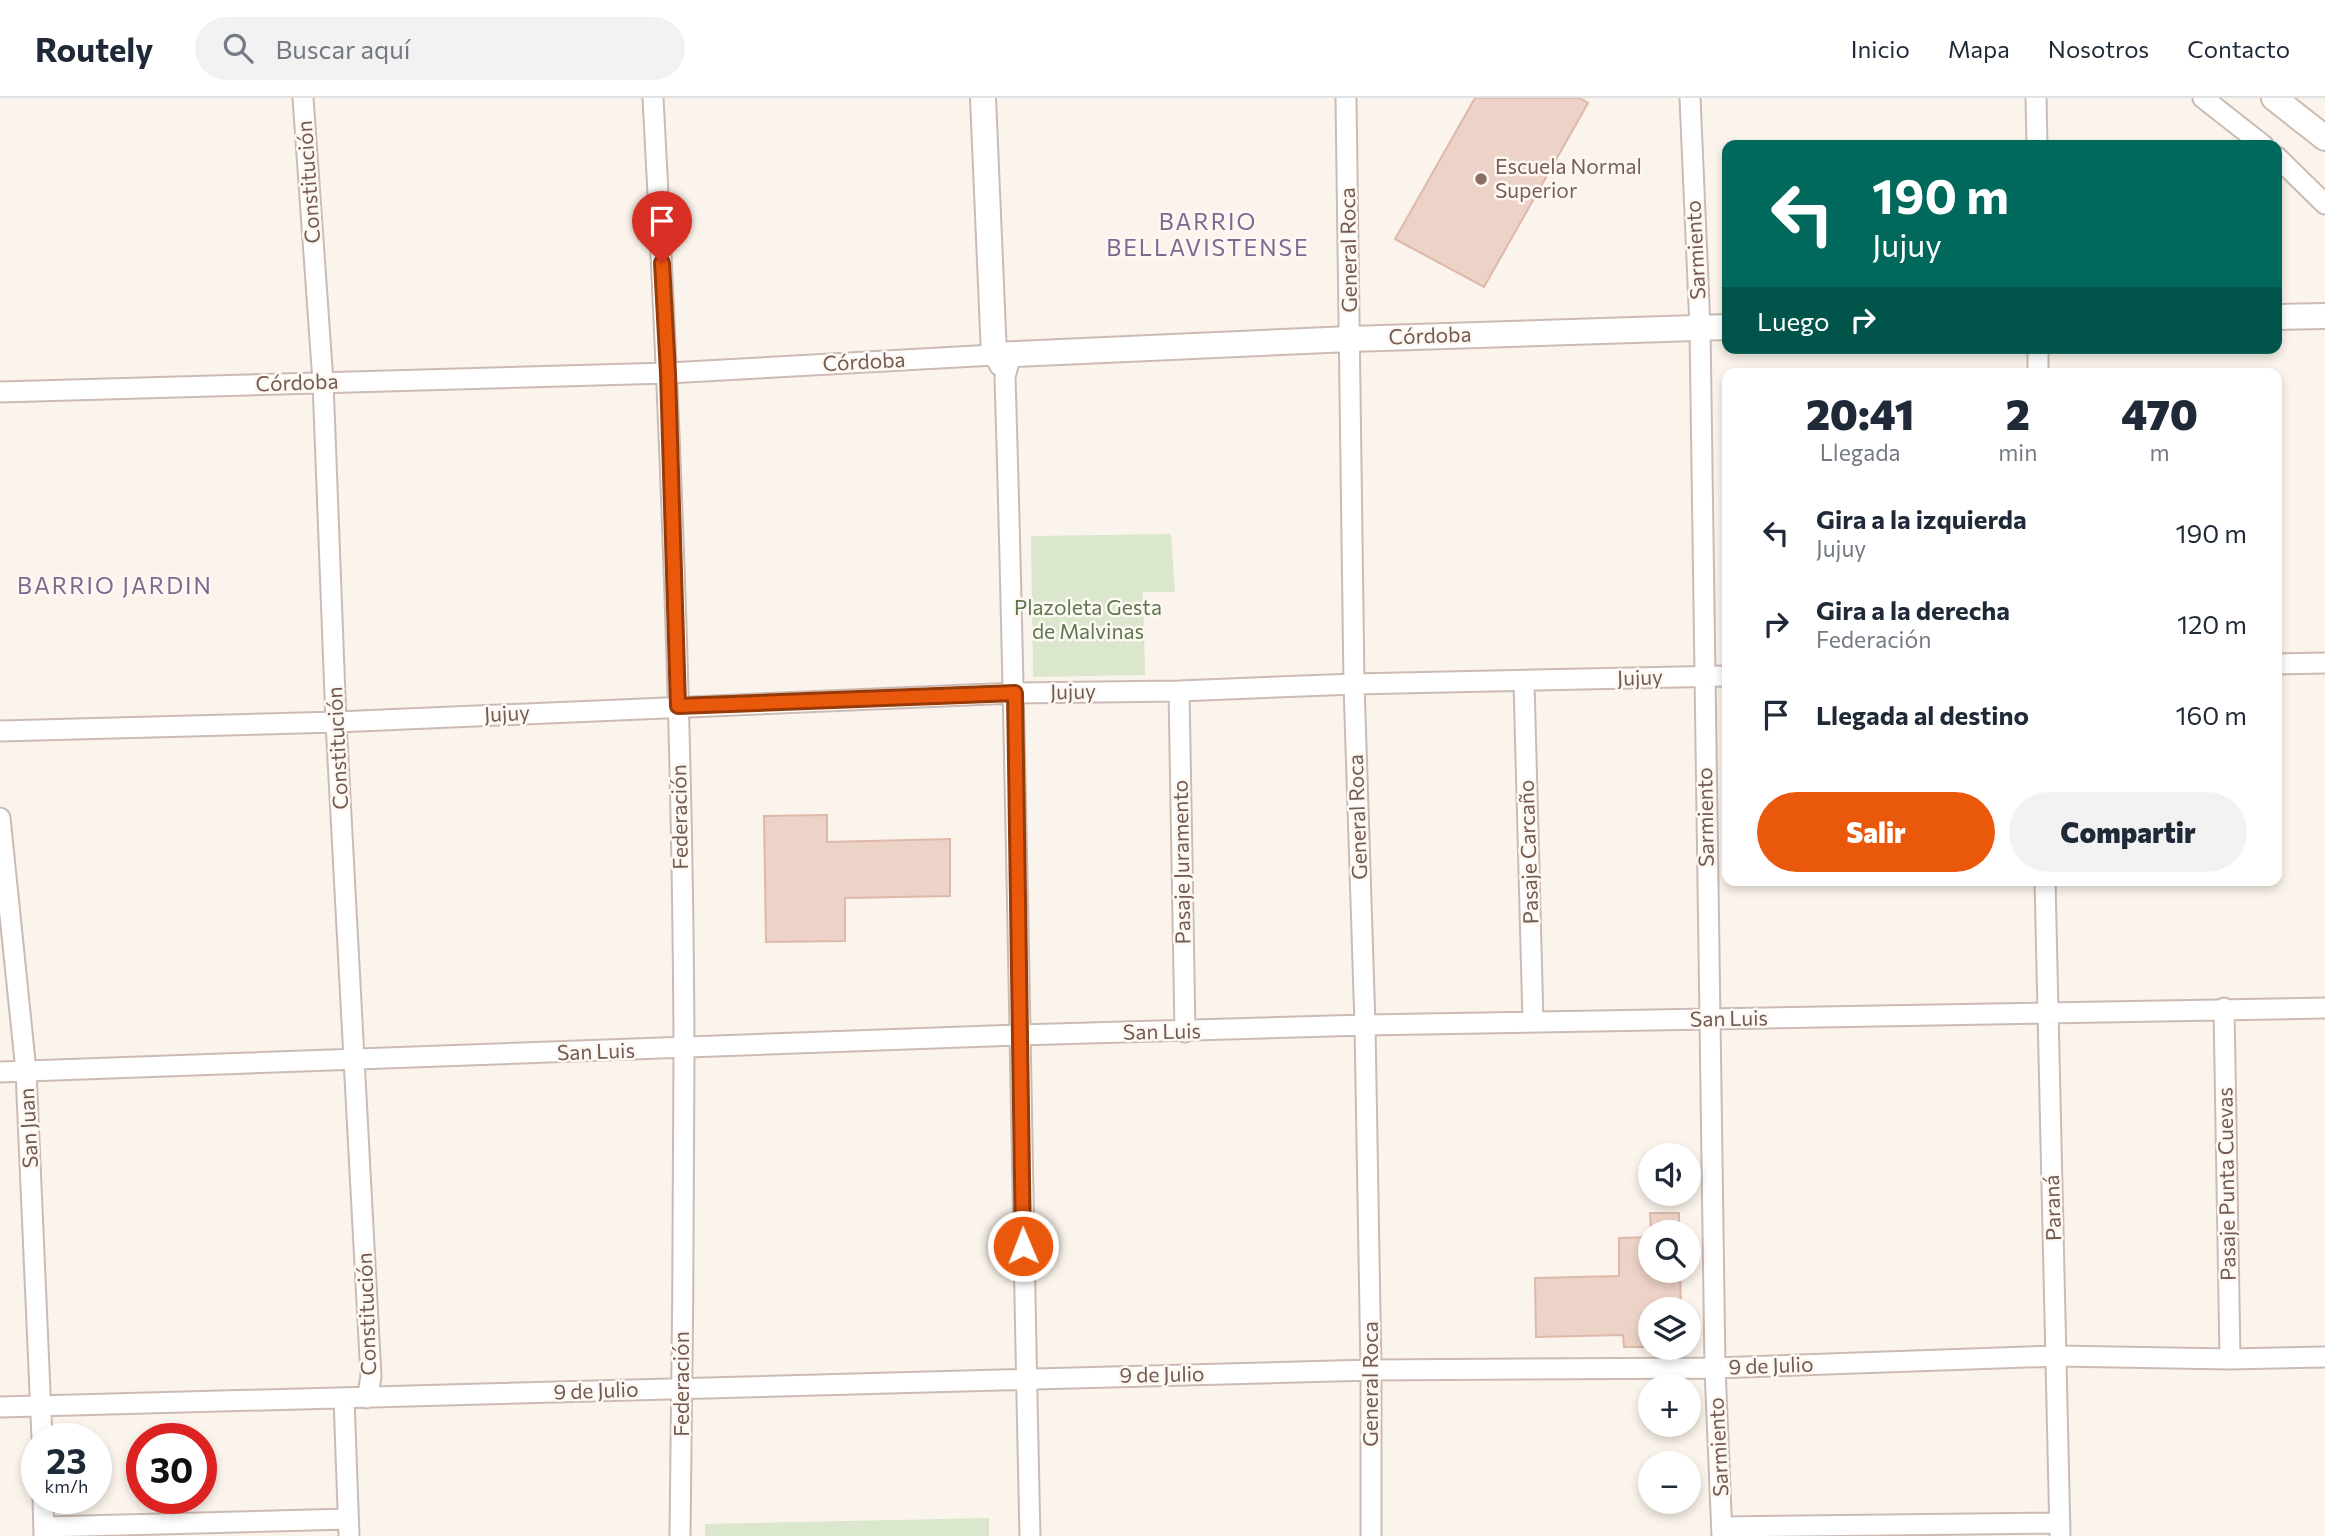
<!DOCTYPE html>
<html lang="es">
<meta charset="utf-8">
<style>
body{margin:0;font-family:Commissioner,sans-serif;background:#f2f2f3;color:#1f2937;height:100vh;display:flex;flex-direction:column;font-size:26px;white-space:nowrap}
*{box-sizing:border-box;margin:0}
p{font-size:23px;color:#747a83}
.icon{flex:none;width:38px;height:38px;fill:none;stroke:currentColor;stroke-width:2;stroke-linecap:round;stroke-linejoin:round}
.map{position:relative;flex:1;overflow:hidden}
.panel{position:absolute;left:1722px;top:270px;width:560px;height:518px;display:flex;flex-direction:column;background:#fff;border-radius:14px;box-shadow:0 4px 10px #0003}
.panel>*{flex:none}
.top-card{position:absolute;left:1722px;top:42px;width:560px;height:214px;border-radius:14px;box-shadow:0 4px 10px #0003;background:#00695c;color:#fff;overflow:hidden}
.controls{position:absolute;left:1638px;top:1045px;display:grid;gap:14px}
.controls a{display:grid;place-items:center;width:63px;height:63px;border-radius:50%;background:#fff;box-shadow:0 4px 10px #0003;font-size:35px}
.speed{position:absolute;left:21px;top:1325px;display:flex;gap:14px;font-size:35px;font-weight:700;text-align:center}
.speed>*{display:grid;place-content:center;width:91px;height:91px;border-radius:50%;background:#fff;box-shadow:0 4px 10px #0003;line-height:1}
.speed small{font-size:18px;font-weight:400}
.speed .limit{border:10px solid #d22;background:#fff;color:#111}
.pin{position:absolute;display:grid;place-items:center;width:60px;height:60px;color:#fff;margin:-72px -30px;border-radius:50% 50% 50% 0;rotate:-45deg;box-shadow:0 0 7px #0007}
.pin .icon{rotate:45deg}
.me{position:absolute;width:77px;margin:-38px;rotate:359deg;stroke-linejoin:round;filter:drop-shadow(0 0 5px #0008)}
.turn{display:flex;align-items:center;gap:24px;height:147px;padding:0 35px;font-size:32px}
.turn .icon{width:91px;height:91px;stroke-width:2.5}
.turn b{display:block;font-size:49px;line-height:60px}
.then{display:flex;align-items:center;height:66px;padding:0 35px;background:#0003;gap:14px;font-size:26px}
.eta{display:flex;justify-content:space-evenly;align-items:center;height:119px;text-align:center}
.eta b{font-size:42px;font-weight:800;line-height:49px}
.button{display:flex;gap:14px;margin-top:auto;padding:14px 35px}
.button a{flex:1;height:80px;border-radius:42px;background:#ea580c;color:#fff;font-size:28px;font-weight:800;line-height:80px;text-align:center}
.button a+a{background:#f2f2f3;color:#1f2937}
ul{padding:0;list-style:none}
li{display:flex;align-items:center;gap:21px;height:91px;padding:0 35px}
li div{flex:1}
li b{display:block;font-size:26px}
li em{font-style:normal}
header{display:flex;align-items:center;gap:42px;box-sizing:border-box;height:98px;padding:0 35px;background:#fff;border-bottom:2px solid #e0e1e3}
header strong{font-size:33px}
nav{display:flex;gap:38px;margin-inline-start:auto;font-size:24px}
.search{width:490px;height:63px;background:#f2f2f3;display:flex;align-items:center;gap:18px;box-sizing:border-box;padding:0 24px;border-radius:38px;color:#747a83;font-size:26px}
.map>svg:first-child{display:block}
.green{fill:#dae7cc}
.building{fill:#edd2c7;stroke:#deb8a9;stroke-width:2}
.lines{fill:none;stroke-linecap:round;stroke-linejoin:round}
.minor-casing{stroke:#ccbbb3;stroke-width:23}
.tertiary-casing{stroke:#ccbbb3;stroke-width:28}
.minor{stroke:#fff;stroke-width:19}
.tertiary{stroke:#fff;stroke-width:24}
.route-casing{stroke:#983908;stroke-width:18}
.route{stroke:#ea580c;stroke-width:12}
.education-dot{fill:#8d6e63;stroke:#fdf8f3;stroke-width:2.5}
.labels{text-anchor:middle;stroke-width:5;stroke-linejoin:round;paint-order:stroke}
.education-label{font-size:21px;fill:#785e54;stroke:#fdf8f3;text-anchor:start}
.street-label{font-size:21px;fill:#745a51;stroke:#fdf8f3}
.park-label{font-size:21px;fill:#5d784b;stroke:#fdf8f3}
.neighbourhood-label{font-size:23px;letter-spacing:2px;fill:#7e698e;stroke:#fdf8f3}
</style>
<header>
<strong>Routely</strong>
<div class="search"><svg class="icon" aria-label="search" viewBox="0 0 24 24"><circle cx="10" cy="10" r="6"/><path d="M15 15l6 6"/></svg>Buscar aquí</div>
<nav><a>Inicio</a><a>Mapa</a><a>Nosotros</a><a>Contacto</a></nav>
</header>
<div class="map">
<svg width="2325" height="1438" viewBox="0 0 2325 1438">
<rect width="100%" height="100%" fill="#fbf4ec"/>
<!-- green -->
<path class="green" d="M 1171,436 L 1175,494 L 1143,494 L 1145,577 L 1033,579 L 1031,438 Z
M 989,1420 L 989,1438 L 705,1438 L 705,1426 Z"/>
<!-- building -->
<path class="building" d="M 1475,0 L 1580,0 L 1588,5 L 1484,189 L 1395,141 Z
M 827,717 L 827,744 L 950,741 L 950,798 L 845,800 L 845,843 L 766,844 L 764,718 Z
M 1650,1115 L 1679,1115 L 1679,1134 L 1651,1134 Z
M 1650,1139 L 1650,1172 L 1680,1172 L 1681,1211 L 1650,1211 L 1650,1249 L 1624,1249 L 1623,1237 L 1536,1239 L 1535,1180 L 1619,1178 L 1619,1140 Z"/>
<g class="lines">
<!-- minor casing -->
<g class="minor-casing">
<path id="minor" d="M 303,0 L 323,284 L 336,624 L 371,1279 L 367,1300
M 653,0 C 670,317 683,636 684,954 C 684,1115 682,1277 680,1438
M 1346,0 L 1354,586 L 1365,927 L 1371,1272 L 1371,1438
M 1690,0 L 1700,230 L 1715,1270 L 1722,1438
M 2036,0 L 2037,47
M 2203,0 L 2263,47
M 2277,59 L 2325,106
M 2038,250 L 2038,275
M 1011,256 L 1005,279 C 1017,665 1021,1052 1030,1438
M 0,294 L 668,275 L 994,257 L 1000,268
M 2277,566 L 2325,565
M 1524,584 L 1533,924
M 1179,593 L 1185,934
M 0,633 L 336,624 L 1015,595 L 1179,593 L 1354,586 L 1727,578
M 0,720 L 26,973 L 42,1340
M 2045,782 L 2060,1438
M 2224,910 L 2230,1261
M 0,974 L 1019,937 L 1365,927 L 2325,910
M 344,1300 L 349,1438
M 0,1309 L 1371,1272 L 1715,1270 L 2057,1258 L 2230,1261 L 2325,1259
M 43,1400 L 44,1438
M 44,1429 L 348,1421
M 1722,1429 L 2060,1425"/>
</g>
<!-- tertiary casing -->
<g class="tertiary-casing">
<path id="tertiary" d="M 983,0 L 994,257 L 1350,241 L 1727,229
M 2274,0 L 2325,40
M 2277,219 L 2325,218"/>
</g>
<!-- minor -->
<use href="#minor" class="minor"/>
<!-- tertiary -->
<use href="#tertiary" class="tertiary"/>
</g>
<g class="lines">
<!-- route casing -->
<g class="route-casing">
<path id="route" d="M 662,165 L 668,275 L 678,608 L 1015,595 L 1023,1148"/>
</g>
<!-- route -->
<use href="#route" class="route"/>
</g>
<!-- markers -->
<circle class="education-dot" cx="1481" cy="81" r="7"/>
<g class="labels">
<!-- education labels -->
<g class="education-label">
<text x="1495" y="76">Escuela Normal<tspan x="1495" dy="24">Superior</tspan></text>
</g>
<!-- street labels -->
<g class="street-label">
<text transform="translate(309 84) rotate(-94)" y="7">Constitución</text>
<text transform="translate(1349 152) rotate(-91)" y="7">General Roca</text>
<text transform="translate(1696 152) rotate(-93)" y="7">Sarmiento</text>
<text transform="translate(1430 238) rotate(-2)" y="7">Córdoba</text>
<text transform="translate(864 264) rotate(-3)" y="7">Córdoba</text>
<text transform="translate(297 285) rotate(-2)" y="7">Córdoba</text>
<text transform="translate(1640 580) rotate(-2)" y="7">Jujuy</text>
<text transform="translate(1073 594) rotate(-1)" y="7">Jujuy</text>
<text transform="translate(507 616) rotate(-3)" y="7">Jujuy</text>
<text transform="translate(338 650) rotate(-93)" y="7">Constitución</text>
<text transform="translate(680 719) rotate(-91)" y="7">Federación</text>
<text transform="translate(1358 719) rotate(-92)" y="7">General Roca</text>
<text transform="translate(1706 719) rotate(-91)" y="7">Sarmiento</text>
<text transform="translate(1529 754) rotate(-92)" y="7">Pasaje Carcaño</text>
<text transform="translate(1182 764) rotate(-91)" y="7">Pasaje Juramento</text>
<text transform="translate(1729 921) rotate(-1)" y="7">San Luis</text>
<text transform="translate(1162 934) rotate(-1)" y="7">San Luis</text>
<text transform="translate(596 954) rotate(-2)" y="7">San Luis</text>
<text transform="translate(29 1030) rotate(-93)" y="7">San Juan</text>
<text transform="translate(2227 1086) rotate(-91)" y="7">Pasaje Punta Cuevas</text>
<text transform="translate(2053 1110) rotate(-92)" y="7">Paraná</text>
<text transform="translate(367 1216) rotate(-92)" y="7">Constitución</text>
<text transform="translate(1771 1268) rotate(-2)" y="7">9 de Julio</text>
<text transform="translate(1162 1277) rotate(-1)" y="7">9 de Julio</text>
<text transform="translate(682 1286) rotate(-90)" y="7">Federación</text>
<text transform="translate(1371 1286) rotate(-90)" y="7">General Roca</text>
<text transform="translate(596 1293) rotate(-2)" y="7">9 de Julio</text>
<text transform="translate(1719 1349) rotate(-93)" y="7">Sarmiento</text>
</g>
<!-- park labels -->
<g class="park-label">
<text x="1088" y="517">Plazoleta Gesta<tspan x="1088" dy="24">de Malvinas</tspan></text>
</g>
<!-- neighbourhood labels -->
<g class="neighbourhood-label">
<text x="1208" y="132">BARRIO<tspan x="1208" dy="26">BELLAVISTENSE</tspan></text>
<text x="115" y="496">BARRIO JARDIN</text>
</g>
</g>
</svg>
<div class="controls">
<a><svg class="icon" aria-label="sound" viewBox="0 0 24 24"><path d="M4 9h4l5-4v14l-5-4H4zM17 9q2 3 0 6"/></svg></a>
<a><svg class="icon" aria-label="search" viewBox="0 0 24 24"><circle cx="10" cy="10" r="6"/><path d="M15 15l6 6"/></svg></a>
<a><svg class="icon" aria-label="layers" viewBox="0 0 24 24"><path d="M12 4l9 5-9 5-9-5zM3 14l9 5 9-5"/></svg></a>
<a>+</a>
<a>−</a>
</div>
<div class="speed"><div>23<small>km/h</small></div><div class="limit">30</div></div>
<div class="pin" style="left:662px;top:165px;background:#d93025"><svg class="icon" aria-label="arrive" viewBox="0 0 24 24"><path d="M6 21V4h12l-3 4 3 4H6"/></svg></div>
<svg class="me" style="left:1023px;top:1148px" viewBox="-20 -20 40 40"><circle r="17" fill="#ea580c" stroke="#fff" stroke-width="3"/><path d="M0-11L8 9 0 5-8 9z" fill="#fff"/></svg>
<div class="top-card">
<div class="turn"><svg class="icon" aria-label="left" viewBox="0 0 24 24"><path d="M17 20v-9H6M10 6l-5 5 5 5"/></svg><div><b>190 m</b>Jujuy</div></div>
<div class="then">Luego<svg class="icon" aria-label="right" viewBox="0 0 24 24"><path d="M7 20v-9h11M14 6l5 5-5 5"/></svg></div>
</div>
<section class="panel">
<div class="eta">
<div><b>20:41</b><p>Llegada</p></div>
<div><b>2</b><p>min</p></div>
<div><b>470</b><p>m</p></div>
</div>
<ul>
<li><svg class="icon" aria-label="left" viewBox="0 0 24 24"><path d="M17 20v-9H6M10 6l-5 5 5 5"/></svg><div><b>Gira a la izquierda</b><p>Jujuy</p></div><em>190 m</em></li>
<li><svg class="icon" aria-label="right" viewBox="0 0 24 24"><path d="M7 20v-9h11M14 6l5 5-5 5"/></svg><div><b>Gira a la derecha</b><p>Federación</p></div><em>120 m</em></li>
<li><svg class="icon" aria-label="arrive" viewBox="0 0 24 24"><path d="M6 21V4h12l-3 4 3 4H6"/></svg><div><b>Llegada al destino</b></div><em>160 m</em></li>
</ul>
<div class="button"><a>Salir</a><a>Compartir</a></div>
</section>
</div>
